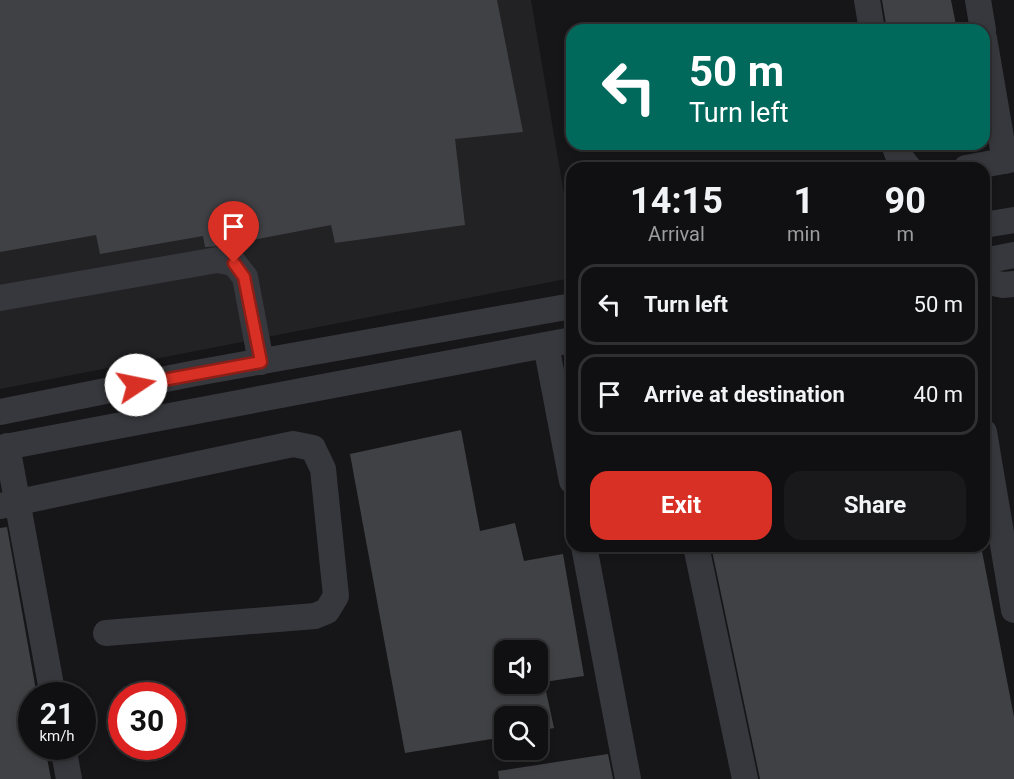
<!DOCTYPE html>
<style>
body{margin:0;font-family:Roboto,sans-serif;background:#19191b;color:#f1f3f6;height:100vh;display:flex;flex-direction:column;font-size:22px;white-space:nowrap}
*{box-sizing:border-box;margin:0}
p{font-size:20px;color:#9c9d9f}
.icon{flex:none;width:33px;height:33px;fill:none;stroke:currentColor;stroke-width:2;stroke-linecap:round;stroke-linejoin:round}
.map{position:relative;flex:1;overflow:hidden}
.panel{position:absolute;left:566px;top:162px;width:424px;height:390px;display:flex;flex-direction:column;background:#101012;border-radius:18px;box-shadow:0 3px 9px #0003,0 0 0 2px #303032}
.panel>*{flex:none}
.guide{position:absolute;left:566px;top:24px;width:424px;height:126px;border-radius:18px;box-shadow:0 3px 9px #0003,0 0 0 2px #303032;background:#00695c;color:#fff;overflow:hidden}
.tools{position:absolute;left:494px;top:640px;display:grid;gap:12px}
.tools a{display:grid;place-items:center;width:54px;height:54px;border-radius:12px;background:#101012;box-shadow:0 3px 9px #0003,0 0 0 2px #303032;font-size:30px}
.speed{position:absolute;left:18px;top:682px;display:flex;gap:12px;font-size:30px;font-weight:700;text-align:center}
.speed>*{display:grid;place-content:center;width:78px;height:78px;border-radius:50%;background:#101012;box-shadow:0 3px 9px #0003,0 0 0 2px #303032;line-height:1}
.speed small{font-size:15px;font-weight:400}
.speed .limit{border:9px solid #d22;background:#fff;color:#111}
.pin{position:absolute;display:grid;place-items:center;width:51px;height:51px;color:#fff;margin:-62px -26px;border-radius:50% 50% 50% 0;rotate:-45deg;box-shadow:0 0 6px #0007}
.pin .icon{rotate:45deg}
.me{position:absolute;width:66px;margin:-33px;rotate:79deg;stroke-linejoin:round;filter:drop-shadow(0 0 4px #0008)}
.turn{display:flex;align-items:center;gap:21px;height:126px;padding:0 24px;font-size:27px}
.turn .icon{width:78px;height:78px;stroke-width:2.5}
.turn b{display:block;font-size:42px;line-height:51px}
.eta{display:flex;justify-content:space-evenly;align-items:center;height:102px;text-align:center}
.eta b{font-size:36px;font-weight:700;line-height:42px}
.action{display:flex;gap:12px;margin-top:auto;padding:12px 24px}
.action a{flex:1;height:69px;border-radius:18px;background:#d93025;color:#fff;font-size:24px;font-weight:700;line-height:69px;text-align:center}
.action a+a{background:#19191b;color:#f1f3f6}
ul{padding:0;list-style:none}
li{display:flex;align-items:center;gap:18px;height:81px;margin:0 12px 9px;padding:0 12px;border:3px solid #303032;border-radius:18px}
li div{flex:1}
li b{display:block;font-size:22px}
li em{font-style:normal}
.map>svg:first-child{display:block}
.built{fill:#222225}
.building{fill:#404145;fill-rule:evenodd}
.lines{fill:none;stroke-linecap:round;stroke-linejoin:round}
.minor{stroke:#37383d;stroke-width:26}
.route-casing{stroke:#8d1f18;stroke-width:15}
.route{stroke:#d93025;stroke-width:10}
</style>
<div class="map">
<svg width="1014" height="779" viewBox="0 0 1014 779">
<rect width="100%" height="100%" fill="#161618"/>
<!-- built -->
<path class="built" d="M 0,0 L 531,0 L 571,235 L 571,278 L 0,389 Z"/>
<!-- building -->
<path class="building" d="M 0,0 L 497,0 L 523,132 L 455,139 L 465,225 L 335,243 L 331,225 L 221,246 L 205,247 L 203,236 L 100,254 L 96,235 L 0,252 Z
M 882,0 L 951,0 L 957,30 L 887,30 Z
M 461,430 L 480,531 L 515,523 L 524,561 L 563,554 L 584,676 L 544,682 L 554,728 L 537,731 L 537,717 L 504,717 L 504,737 L 405,753 L 350,454 ZM 504,651 L 537,651 L 537,684 L 504,684 Z
M 7,527 L 37,696 L 32,696 L 32,747 L 45,747 L 51,779 L 0,779 L 0,528 Z
M 711,546 L 981,546 L 1014,717 L 1014,779 L 760,779 Z
M 608,754 L 613,779 L 499,779 L 498,771 Z"/>
<g class="lines">
<!-- minor -->
<path class="minor" d="M 867,0 L 872,30
M 978,0 L 983,30
M 984,38 L 1005,161
M 894,144 L 897,153 L 909,168
M 966,168 L 1014,159
M 984,225 L 1014,220
M 984,261 L 1014,255
M 984,281 L 1003,285 L 1014,284
M 0,298 L 217,260 L 234,263 L 245,277 L 261,362
M 546,345 L 572,481
M 0,412 L 196,373 L 572,306
M 984,432 L 1014,610
M 7,446 L 53,696
M 0,448 L 572,340
M 0,506 L 293,444 L 313,448 L 323,469 L 336,596 L 327,611 L 315,616 L 106,633
M 584,546 L 628,779
M 696,546 L 745,779
M 63,747 L 69,779"/>
</g>
<g class="lines">
<!-- route casing -->
<g class="route-casing">
<path id="route" d="M 136,385 L 261,362 L 244,277 L 234,263"/>
</g>
<!-- route -->
<use href="#route" class="route"/>
</g>
</svg>
<div class="tools">
<a><svg class="icon" aria-label="sound" viewBox="0 0 24 24"><path d="M4 9h4l5-4v14l-5-4H4zM17 9q2 3 0 6"/></svg></a>
<a><svg class="icon" aria-label="search" viewBox="0 0 24 24"><circle cx="10" cy="10" r="6"/><path d="M15 15l6 6"/></svg></a>
</div>
<div class="speed"><div>21<small>km/h</small></div><div class="limit">30</div></div>
<div class="pin" style="left:234px;top:263px;background:#d93025"><svg class="icon" aria-label="arrive" viewBox="0 0 24 24"><path d="M6 21V4h12l-3 4 3 4H6"/></svg></div>
<svg class="me" style="left:136px;top:385px" viewBox="-20 -20 40 40"><circle r="19" fill="#fff"/><path d="M0-13L10 11 0 6-10 11z" fill="#d93025"/></svg>
<div class="guide">
<div class="turn"><svg class="icon" aria-label="left" viewBox="0 0 24 24"><path d="M17 20v-9H6M10 6l-5 5 5 5"/></svg><div><b>50 m</b>Turn left</div></div>
</div>
<section class="panel">
<div class="eta">
<div><b>14:15</b><p>Arrival</p></div>
<div><b>1</b><p>min</p></div>
<div><b>90</b><p>m</p></div>
</div>
<ul>
<li><svg class="icon" aria-label="left" viewBox="0 0 24 24"><path d="M17 20v-9H6M10 6l-5 5 5 5"/></svg><div><b>Turn left</b></div><em>50 m</em></li>
<li><svg class="icon" aria-label="arrive" viewBox="0 0 24 24"><path d="M6 21V4h12l-3 4 3 4H6"/></svg><div><b>Arrive at destination</b></div><em>40 m</em></li>
</ul>
<div class="action"><a>Exit</a><a>Share</a></div>
</section>
</div>
